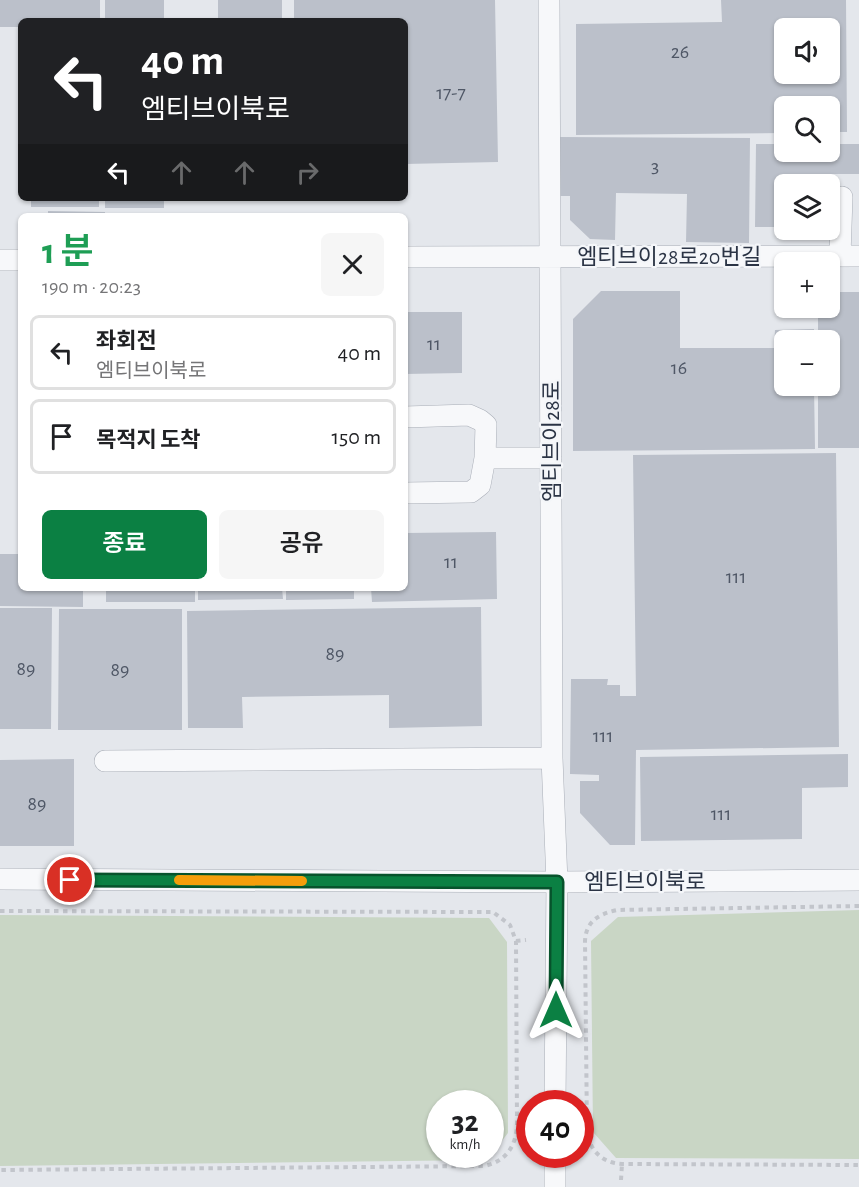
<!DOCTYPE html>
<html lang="ko">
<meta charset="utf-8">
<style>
body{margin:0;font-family:"Alegreya Sans","Noto Sans KR",sans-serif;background:#f6f6f6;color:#202124;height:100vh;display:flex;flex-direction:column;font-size:22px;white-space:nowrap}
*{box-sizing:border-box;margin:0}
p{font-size:20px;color:#757577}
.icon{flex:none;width:33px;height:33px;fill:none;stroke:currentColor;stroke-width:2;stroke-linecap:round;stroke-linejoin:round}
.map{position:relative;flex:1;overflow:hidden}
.panel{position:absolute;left:18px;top:213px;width:390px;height:378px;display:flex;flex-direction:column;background:#fff;border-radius:9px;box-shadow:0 2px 4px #0004}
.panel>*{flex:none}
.top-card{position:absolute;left:18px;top:18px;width:390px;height:183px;border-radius:9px;box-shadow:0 2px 4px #0004;background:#202124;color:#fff;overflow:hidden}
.buttons{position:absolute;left:774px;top:18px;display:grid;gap:12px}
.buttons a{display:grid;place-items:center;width:66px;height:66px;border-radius:9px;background:#fff;box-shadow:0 2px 4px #0004;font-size:30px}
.speed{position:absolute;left:426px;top:1090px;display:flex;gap:12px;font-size:30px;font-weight:700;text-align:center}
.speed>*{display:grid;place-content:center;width:78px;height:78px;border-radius:50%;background:#fff;box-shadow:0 2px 4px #0004;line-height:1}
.speed small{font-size:15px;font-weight:400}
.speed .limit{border:9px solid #d22;background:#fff;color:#111}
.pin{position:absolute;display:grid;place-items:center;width:51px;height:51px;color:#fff;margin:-26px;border:3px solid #fff;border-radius:50%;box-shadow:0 2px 6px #0007}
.me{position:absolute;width:66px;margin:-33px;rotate:0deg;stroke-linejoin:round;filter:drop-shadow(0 0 4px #0008)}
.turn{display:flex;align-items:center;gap:21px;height:126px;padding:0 24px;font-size:27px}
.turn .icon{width:78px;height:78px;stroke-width:2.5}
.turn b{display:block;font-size:42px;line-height:51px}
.lanes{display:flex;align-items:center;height:57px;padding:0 24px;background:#0003;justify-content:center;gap:30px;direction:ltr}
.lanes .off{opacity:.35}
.round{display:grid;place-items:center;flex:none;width:63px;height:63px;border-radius:9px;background:#f6f6f6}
.head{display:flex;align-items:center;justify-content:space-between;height:102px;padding:0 24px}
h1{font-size:36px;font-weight:600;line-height:45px;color:#1e9e55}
.cta{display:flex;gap:12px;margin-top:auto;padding:12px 24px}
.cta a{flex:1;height:69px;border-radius:9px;background:#0b8043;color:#fff;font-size:24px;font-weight:600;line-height:69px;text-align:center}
.cta a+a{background:#f6f6f6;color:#202124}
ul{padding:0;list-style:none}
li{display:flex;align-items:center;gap:18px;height:75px;margin:0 12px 9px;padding:0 12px;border:3px solid #e0e0e0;border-radius:9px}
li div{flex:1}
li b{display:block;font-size:22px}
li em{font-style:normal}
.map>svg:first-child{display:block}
.green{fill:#c9d6c5;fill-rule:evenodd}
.building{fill:#bbc0ca;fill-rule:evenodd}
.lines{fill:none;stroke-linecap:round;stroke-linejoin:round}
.minor-casing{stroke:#a9aeb7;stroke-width:22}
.path{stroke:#c2c5cb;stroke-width:4;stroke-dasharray:4.5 4.5;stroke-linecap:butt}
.minor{stroke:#f7f8fa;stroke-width:21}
.route-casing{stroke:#07532c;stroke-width:15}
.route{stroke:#0b8043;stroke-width:10}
.slow{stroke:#f59e0b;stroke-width:10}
.labels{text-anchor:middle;stroke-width:4.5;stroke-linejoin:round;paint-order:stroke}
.number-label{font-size:20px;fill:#4f5766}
.street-label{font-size:22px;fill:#2b3445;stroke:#f4f6f9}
</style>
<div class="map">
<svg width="859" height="1187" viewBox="0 0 859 1187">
<rect width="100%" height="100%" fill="#e4e7ec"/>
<!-- green -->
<path class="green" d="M 859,910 L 859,1159 L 616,1158 L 593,1132 L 591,941 L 618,917 Z
M 0,915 L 489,918 L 507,942 L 508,1133 L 487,1160 L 0,1166 ZM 440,1104 L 490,1104 L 490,1155 L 440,1155 Z"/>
<!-- building -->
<path class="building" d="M 0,0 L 100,0 L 100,21 L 21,21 L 21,27 L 0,27 Z
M 105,0 L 164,0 L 164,21 L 105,21 Z
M 218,0 L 282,0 L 282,21 L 218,21 Z
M 294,0 L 495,0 L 498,162 L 405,164 L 405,21 L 294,21 Z
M 721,0 L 846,0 L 847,132 L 830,132 L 830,106 L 784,106 L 784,133 L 576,135 L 576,24 L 722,22 ZM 784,28 L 830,28 L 830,74 L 784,74 Z
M 560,137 L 750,138 L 749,243 L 686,242 L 687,194 L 616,193 L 615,240 L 590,239 L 570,220 L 570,196 L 559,196 Z
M 756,144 L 784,144 L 784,152 L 830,152 L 830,144 L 859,144 L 859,174 L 814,174 L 814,184 L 784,184 L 784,227 L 755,227 Z
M 31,198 L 99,198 L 99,207 L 31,207 Z
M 105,198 L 164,198 L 164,208 L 105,208 Z
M 48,211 L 105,212 L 105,216 L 48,216 Z
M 601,291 L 680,291 L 680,348 L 774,348 L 775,330 L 814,329 L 814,340 L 784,340 L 784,386 L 814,386 L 815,449 L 573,451 L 573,319 Z
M 830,292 L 859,292 L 859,448 L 818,448 L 818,386 L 830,386 L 830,340 L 818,340 L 818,308 L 830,308 Z
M 405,312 L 462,312 L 462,373 L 405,374 Z
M 836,453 L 839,747 L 636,750 L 635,845 L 610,845 L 580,813 L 580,781 L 599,781 L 599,775 L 570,774 L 571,679 L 608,679 L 607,685 L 620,685 L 620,696 L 636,696 L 633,455 Z
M 496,532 L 497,599 L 372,602 L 371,588 L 405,588 L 405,533 Z
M 0,554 L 21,554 L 21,588 L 83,588 L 83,607 L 0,606 Z
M 106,588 L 195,588 L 195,602 L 106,602 Z
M 198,588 L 282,588 L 283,599 L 198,600 Z
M 286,588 L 354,588 L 354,599 L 286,600 Z
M 481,607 L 482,726 L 389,728 L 389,695 L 242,697 L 243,728 L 188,728 L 187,611 Z
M 0,608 L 52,608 L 51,729 L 0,729 Z
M 59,609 L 182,609 L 182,730 L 58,730 Z
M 848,754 L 848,787 L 802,788 L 802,839 L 641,841 L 640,757 Z
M 74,759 L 74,846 L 0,846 L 0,760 Z"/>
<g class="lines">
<!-- minor casing -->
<g class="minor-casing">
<path id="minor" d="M 549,0 L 552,758 L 557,882 L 555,1104
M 840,256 L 842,197
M 405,257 L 859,256
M 0,260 L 21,260
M 405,417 L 469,415 L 480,420 L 486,425 L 485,458 L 480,485 L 471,492 L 405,493
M 485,458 L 551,458
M 105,761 L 552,758
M 0,879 L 557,882 L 859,880
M 555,1187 L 555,1155"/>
</g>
<!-- path -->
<path class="path" d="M 859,906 L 617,910 C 599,914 586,921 585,941 L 587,1133 C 591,1152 603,1163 622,1164 L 859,1165
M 0,911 L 493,912 L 510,925 L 516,941 L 517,1123 C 517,1145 506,1162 484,1166 L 0,1170
M 516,941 L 526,940
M 517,1133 L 528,1134
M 621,1180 L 622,1164"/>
<!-- minor -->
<use href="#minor" class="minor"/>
</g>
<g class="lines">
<!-- route casing -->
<g class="route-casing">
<path id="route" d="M 70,880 L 557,882 L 556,1010"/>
</g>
<!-- route -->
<use href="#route" class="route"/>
<!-- slow -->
<path class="slow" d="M 179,880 L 302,881"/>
</g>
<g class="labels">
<!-- number labels -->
<g class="number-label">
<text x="680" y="58">26</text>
<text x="451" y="99">17-7</text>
<text x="655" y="172">3</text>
<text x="434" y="350">11</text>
<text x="679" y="374">16</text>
<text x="451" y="568">11</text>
<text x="736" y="583">111</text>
<text x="335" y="660">89</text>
<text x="26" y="675">89</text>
<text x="120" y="676">89</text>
<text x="603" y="742">111</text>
<text x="37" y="810">89</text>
<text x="721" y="820">111</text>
</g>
<!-- street labels -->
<g class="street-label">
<text x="669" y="264">엠티브이28로20번길</text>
<text transform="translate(551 441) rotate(-90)" y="8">엠티브이28로</text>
<text x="645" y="889">엠티브이북로</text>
</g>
</g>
</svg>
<div class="buttons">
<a><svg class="icon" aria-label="sound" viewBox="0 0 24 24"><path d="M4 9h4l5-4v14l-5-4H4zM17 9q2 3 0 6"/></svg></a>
<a><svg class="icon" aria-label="search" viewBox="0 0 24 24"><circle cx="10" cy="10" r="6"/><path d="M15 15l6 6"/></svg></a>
<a><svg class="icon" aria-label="layers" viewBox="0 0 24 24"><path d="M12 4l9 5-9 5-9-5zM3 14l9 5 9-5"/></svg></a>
<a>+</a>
<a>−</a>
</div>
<div class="speed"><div>32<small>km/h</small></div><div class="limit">40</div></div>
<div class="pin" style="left:70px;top:880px;background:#d93025"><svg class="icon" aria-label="arrive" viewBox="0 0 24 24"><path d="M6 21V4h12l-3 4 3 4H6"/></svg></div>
<svg class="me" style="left:556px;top:1010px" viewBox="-20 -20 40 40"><path d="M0-17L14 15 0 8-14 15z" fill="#0b8043" stroke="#fff" stroke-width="4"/></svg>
<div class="top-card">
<div class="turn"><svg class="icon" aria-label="left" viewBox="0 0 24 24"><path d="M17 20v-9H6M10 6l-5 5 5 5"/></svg><div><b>40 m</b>엠티브이북로</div></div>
<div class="lanes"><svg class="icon" aria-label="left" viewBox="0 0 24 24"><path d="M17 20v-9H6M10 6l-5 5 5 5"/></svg><svg class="icon off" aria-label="ahead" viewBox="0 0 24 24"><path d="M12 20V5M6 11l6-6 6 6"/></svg><svg class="icon off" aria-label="ahead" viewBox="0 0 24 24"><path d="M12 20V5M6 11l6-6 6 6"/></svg><svg class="icon off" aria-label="right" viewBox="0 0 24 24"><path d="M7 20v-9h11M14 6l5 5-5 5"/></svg></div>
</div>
<section class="panel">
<div class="head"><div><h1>1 분</h1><p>190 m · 20:23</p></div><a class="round"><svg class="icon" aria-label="close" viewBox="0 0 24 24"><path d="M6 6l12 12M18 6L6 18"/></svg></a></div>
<ul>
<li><svg class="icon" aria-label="left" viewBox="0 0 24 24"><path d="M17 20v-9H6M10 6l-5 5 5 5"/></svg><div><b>좌회전</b><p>엠티브이북로</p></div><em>40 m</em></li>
<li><svg class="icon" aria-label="arrive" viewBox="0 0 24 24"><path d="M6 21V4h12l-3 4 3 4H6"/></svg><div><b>목적지 도착</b></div><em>150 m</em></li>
</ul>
<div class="cta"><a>종료</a><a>공유</a></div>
</section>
</div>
